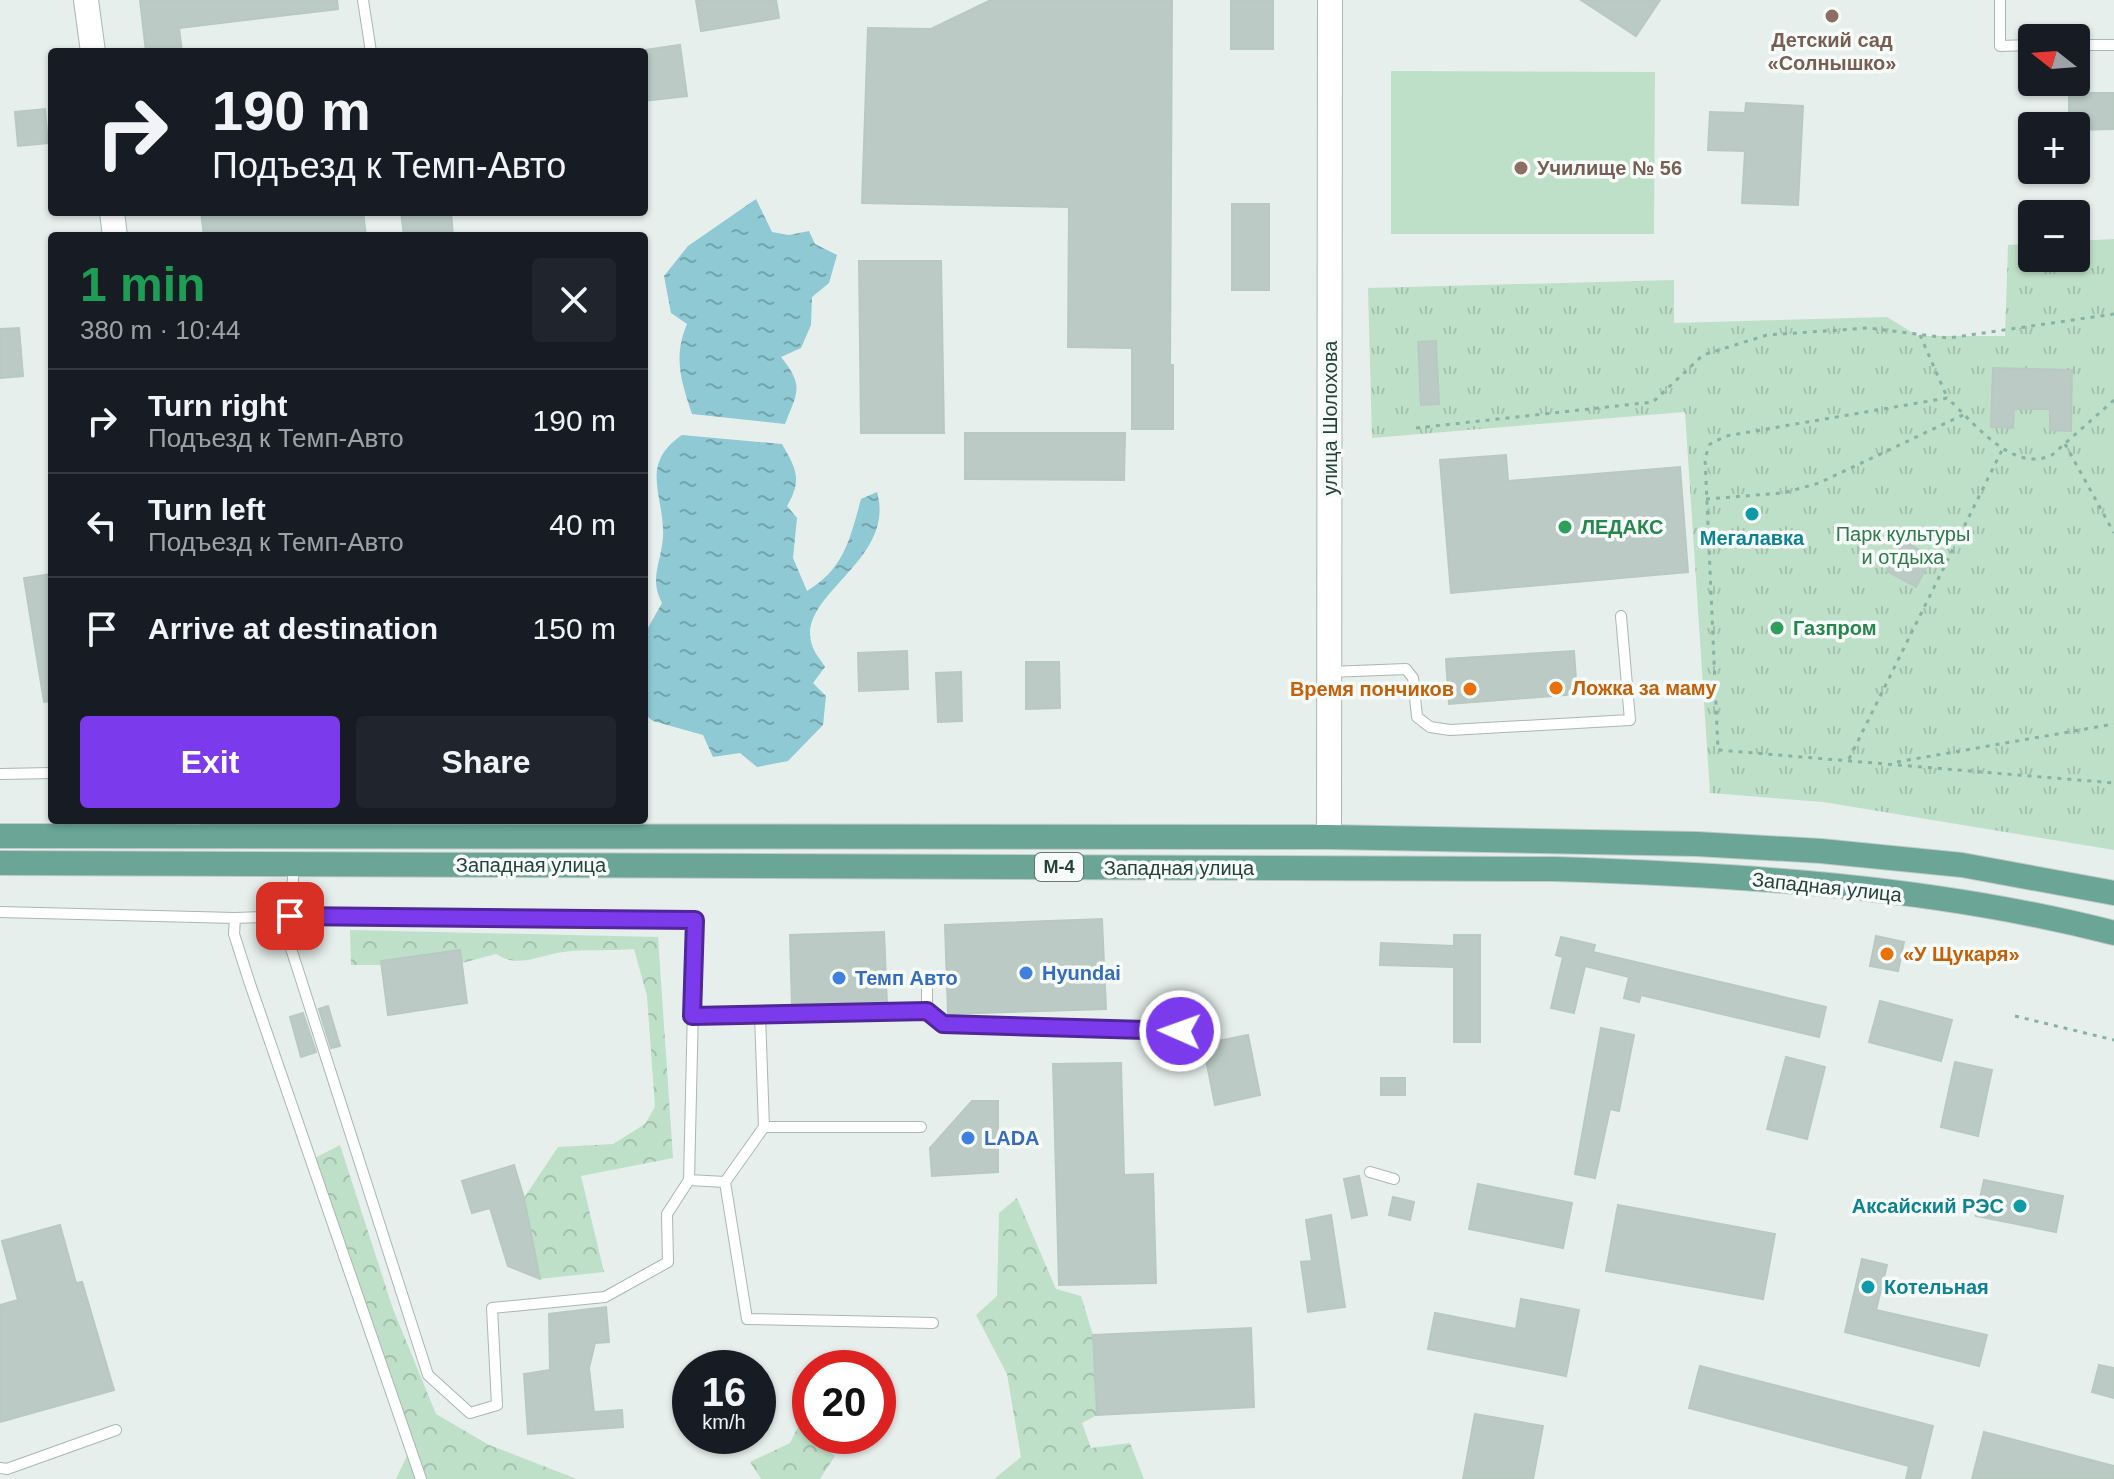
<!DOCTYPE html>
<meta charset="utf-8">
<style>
body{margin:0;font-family:Helvetica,sans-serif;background:#20242c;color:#f1f3f6;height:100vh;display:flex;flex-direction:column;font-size:30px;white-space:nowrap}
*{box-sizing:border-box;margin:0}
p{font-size:26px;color:#9ea1a6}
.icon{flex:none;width:44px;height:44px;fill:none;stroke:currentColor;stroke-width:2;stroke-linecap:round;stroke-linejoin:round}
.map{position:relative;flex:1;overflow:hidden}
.side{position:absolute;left:48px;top:232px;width:600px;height:592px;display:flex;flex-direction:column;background:#171b24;border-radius:8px;box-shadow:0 2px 6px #0004}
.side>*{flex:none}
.banner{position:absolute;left:48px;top:48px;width:600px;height:168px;border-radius:8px;box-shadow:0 2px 6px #0004;background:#171b24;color:#f1f3f6;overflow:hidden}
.needle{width:52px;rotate:287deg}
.tools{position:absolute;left:2018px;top:24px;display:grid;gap:16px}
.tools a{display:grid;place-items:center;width:72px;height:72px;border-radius:8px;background:#171b24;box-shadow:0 2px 6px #0004;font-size:40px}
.speed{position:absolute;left:672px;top:1350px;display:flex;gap:16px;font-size:40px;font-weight:700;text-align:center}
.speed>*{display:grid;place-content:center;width:104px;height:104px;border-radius:50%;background:#171b24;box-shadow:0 2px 6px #0004;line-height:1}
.speed small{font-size:20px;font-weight:400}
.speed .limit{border:12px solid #d22;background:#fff;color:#111}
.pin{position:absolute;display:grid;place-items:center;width:68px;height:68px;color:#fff;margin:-34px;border-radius:16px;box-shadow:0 4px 12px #0006}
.me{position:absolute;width:88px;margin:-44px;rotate:272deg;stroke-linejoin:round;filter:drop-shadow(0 0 6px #0008)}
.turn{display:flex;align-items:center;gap:28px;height:168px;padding:0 32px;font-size:36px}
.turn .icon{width:104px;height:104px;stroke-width:2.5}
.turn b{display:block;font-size:56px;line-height:68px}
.round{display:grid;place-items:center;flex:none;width:84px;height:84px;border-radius:8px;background:#20242c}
.head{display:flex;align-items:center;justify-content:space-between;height:136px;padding:0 32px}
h1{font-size:48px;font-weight:800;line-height:60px;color:#1e9e55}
.action{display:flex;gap:16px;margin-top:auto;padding:16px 32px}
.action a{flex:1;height:92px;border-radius:8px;background:#7c3aed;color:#fff;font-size:32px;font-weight:800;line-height:92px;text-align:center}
.action a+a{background:#20242c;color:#f1f3f6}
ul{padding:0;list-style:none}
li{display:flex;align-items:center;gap:24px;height:104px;padding:0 32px;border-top:2px solid #363941}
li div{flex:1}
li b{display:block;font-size:30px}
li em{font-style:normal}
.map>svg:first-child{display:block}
.green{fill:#bfe0c8}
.forest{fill:url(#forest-crowns)}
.park{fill:url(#park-tufts)}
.water{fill:url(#water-ripples)}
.building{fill:#bbcac4;stroke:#b8c9c2;stroke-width:2}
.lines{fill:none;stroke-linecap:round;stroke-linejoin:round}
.service-casing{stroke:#a8b8b2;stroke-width:12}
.tertiary-casing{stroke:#a8b8b2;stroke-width:26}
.primary-casing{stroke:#c2cac8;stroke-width:26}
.path{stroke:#86b3a5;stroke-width:3;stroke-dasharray:4 6;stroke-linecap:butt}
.service{stroke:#fff;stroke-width:10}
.tertiary{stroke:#fff;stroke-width:24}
.primary{stroke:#6aa596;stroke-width:24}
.route-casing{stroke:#51269a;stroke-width:20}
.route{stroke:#7c3aed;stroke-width:14}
.education-dot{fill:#8d6e63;stroke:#f7fbf9;stroke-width:3}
.culture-dot{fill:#0f9aa8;stroke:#f7fbf9;stroke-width:3}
.leisure-dot{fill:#2e9e5b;stroke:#f7fbf9;stroke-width:3}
.food-dot{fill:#e8710a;stroke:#f7fbf9;stroke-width:3}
.shop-dot{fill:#3f7fe0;stroke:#f7fbf9;stroke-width:3}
.labels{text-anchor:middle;stroke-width:7;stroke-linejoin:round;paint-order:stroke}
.shield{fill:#f7fbf9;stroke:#637a73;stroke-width:2}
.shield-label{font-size:18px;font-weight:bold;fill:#24423a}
.education-label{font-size:20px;font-weight:bold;fill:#785e54;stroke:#f7fbf9}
.street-label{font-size:20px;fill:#24423a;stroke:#f7fbf9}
.leisure-label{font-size:20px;font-weight:bold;fill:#27864d;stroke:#f7fbf9;text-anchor:start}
.park-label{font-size:20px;fill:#2d7a4b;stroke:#f7fbf9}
.culture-label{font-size:20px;font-weight:bold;fill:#0d838f;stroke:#f7fbf9}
.food-label{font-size:20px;font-weight:bold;fill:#c56008;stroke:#f7fbf9;text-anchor:start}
.shop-label{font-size:20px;font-weight:bold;fill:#366cbe;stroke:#f7fbf9;text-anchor:start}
</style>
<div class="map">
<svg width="2114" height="1479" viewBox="0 0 2114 1479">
<defs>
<pattern id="forest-crowns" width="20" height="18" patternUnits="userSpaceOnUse" patternTransform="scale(2)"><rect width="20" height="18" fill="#bfe0c8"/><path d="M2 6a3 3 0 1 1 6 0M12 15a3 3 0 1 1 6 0" fill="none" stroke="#a4c1ad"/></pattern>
<pattern id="park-tufts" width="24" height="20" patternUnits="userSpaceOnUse" patternTransform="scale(2)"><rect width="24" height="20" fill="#bfe0c8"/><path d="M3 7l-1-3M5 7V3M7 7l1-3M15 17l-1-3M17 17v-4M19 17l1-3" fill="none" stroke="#a4c1ad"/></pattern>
<pattern id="water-ripples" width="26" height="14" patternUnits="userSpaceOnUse" patternTransform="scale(2)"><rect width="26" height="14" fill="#8ec9d4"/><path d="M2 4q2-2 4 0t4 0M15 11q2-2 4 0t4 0" fill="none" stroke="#74a5ad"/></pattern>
</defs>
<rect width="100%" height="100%" fill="#e6efeb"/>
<!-- green -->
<path class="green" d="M 1391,71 L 1655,72 L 1654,234 L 1391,234 Z"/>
<!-- forest -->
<path class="forest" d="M 350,930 L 658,937 L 673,1158 L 581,1176 L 604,1272 L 540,1279 L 524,1198 L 558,1147 L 613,1144 L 645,1124 L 655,1107 L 647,996 L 634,949 C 611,951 586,949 563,952 C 538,955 520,969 496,954 L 462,963 L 460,950 L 381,961 L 382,965 L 351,965 Z
M 340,1145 L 393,1309 L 436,1414 L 489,1445 L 577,1479 L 396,1479 L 410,1449 L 315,1158 Z
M 1017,1198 L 1056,1289 L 1081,1296 L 1093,1335 L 1097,1415 L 1082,1423 L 1091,1448 L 1130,1443 L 1144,1479 L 994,1479 L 1021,1457 L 1007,1374 L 976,1315 L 997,1296 L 999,1213 Z
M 800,1423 L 835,1456 L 820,1479 L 761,1479 L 750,1462 L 790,1443 Z"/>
<!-- park -->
<path class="park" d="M 2114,239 L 2114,850 L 1823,802 L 1710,793 L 1685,412 L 1372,438 L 1368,288 L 1674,280 L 1674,323 L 1887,317 L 1918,336 L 2005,336 L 2008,245 L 2032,244 L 2032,258 L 2076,258 L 2076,241 Z"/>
<!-- water -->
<path class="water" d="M 756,199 L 772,232 L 789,235 L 809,231 L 815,244 L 837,255 L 829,283 L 812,297 L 811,325 L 801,348 L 781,357 C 804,386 798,391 785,424 L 692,414 C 681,381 673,357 687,324 L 671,313 L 664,276 L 688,246 Z
M 682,435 L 782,444 C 797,470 802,480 787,506 L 797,518 L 793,558 L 807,591 C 844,569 850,539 861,499 L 877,492 C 897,561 795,595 812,645 C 814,653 821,660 825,667 L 813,683 L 826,696 L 823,725 L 788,761 L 757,767 L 740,753 L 713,757 L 703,735 L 653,721 L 644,714 L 644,635 L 662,603 C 649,578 661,564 663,537 C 665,496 638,465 682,435 Z"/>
<!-- building -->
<path class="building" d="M 140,0 L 337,0 L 338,9 L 179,28 L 182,52 L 146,52 Z
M 696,0 L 776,0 L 779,18 L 701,31 Z
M 991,0 L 1172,0 L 1170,365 L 1173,365 L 1173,429 L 1132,429 L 1132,348 L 1068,347 L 1069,207 L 862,203 L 868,28 L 931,29 Z
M 1231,0 L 1273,0 L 1273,49 L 1231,49 Z
M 1581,0 L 1660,0 L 1636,36 Z
M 680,45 L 687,96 L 644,101 L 644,50 Z
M 2069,93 L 2114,93 L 2114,129 L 2076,130 L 2076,126 L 2069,126 Z
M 1746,103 L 1803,106 L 1798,205 L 1742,203 L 1745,151 L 1708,150 L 1710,112 L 1745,113 Z
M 45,109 L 48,143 L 18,146 L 15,112 Z
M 1232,204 L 1269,204 L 1269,290 L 1232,290 Z
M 201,212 L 363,212 L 366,236 L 204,236 Z
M 401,212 L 451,212 L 453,236 L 404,236 Z
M 859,261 L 941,261 L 944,433 L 861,433 Z
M 19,328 L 23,376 L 0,378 L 0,329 Z
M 1436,341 L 1439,404 L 1421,405 L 1418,342 Z
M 1993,368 L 2072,370 L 2071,431 L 2050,430 L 2050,409 L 2014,409 L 2013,428 L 1991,427 Z
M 965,433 L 1125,433 L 1124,480 L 965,479 Z
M 1506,455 L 1508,481 L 1680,467 L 1688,572 L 1451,593 L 1440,460 Z
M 1903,541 L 1932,557 L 1916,587 L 1887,571 Z
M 52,574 L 52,701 L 44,702 L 24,578 Z
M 907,651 L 908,689 L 859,691 L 858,653 Z
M 1574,651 L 1577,694 L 1449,704 L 1446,659 Z
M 1026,662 L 1059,662 L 1060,708 L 1026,709 Z
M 961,672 L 962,721 L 938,722 L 936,673 Z
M 1102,919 L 1106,1009 L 948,1014 L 945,925 Z
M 884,932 L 887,1004 L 792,1006 L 790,935 Z
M 1454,935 L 1480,935 L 1480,1042 L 1454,1042 L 1454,967 L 1380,965 L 1381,943 L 1454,946 Z
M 1876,936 L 1904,942 L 1898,971 L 1870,966 Z
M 1561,937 L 1595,945 L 1593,952 L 1826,1007 L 1819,1037 L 1641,995 L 1639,1002 L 1624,998 L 1629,977 L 1585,966 L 1574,1013 L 1551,1008 L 1563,957 L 1556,955 Z
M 460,950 L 467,1003 L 388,1015 L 381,961 Z
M 1880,1001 L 1952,1020 L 1941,1061 L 1869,1042 Z
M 328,1006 L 340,1046 L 331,1048 L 319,1009 Z
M 303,1013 L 316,1052 L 301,1057 L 290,1017 Z
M 1601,1028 L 1634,1035 L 1619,1111 L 1610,1109 L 1595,1178 L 1575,1174 Z
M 1248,1035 L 1260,1095 L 1215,1105 L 1203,1044 Z
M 1786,1057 L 1825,1067 L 1807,1139 L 1767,1129 Z
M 1955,1062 L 1992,1070 L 1978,1136 L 1941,1127 Z
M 1121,1063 L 1124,1175 L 1153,1174 L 1156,1283 L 1059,1285 L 1053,1064 Z
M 1381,1078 L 1405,1078 L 1405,1095 L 1381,1095 Z
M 972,1101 L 998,1101 L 998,1172 L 932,1176 L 930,1148 Z
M 514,1165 L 524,1198 L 540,1279 L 508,1266 L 490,1208 L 472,1213 L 462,1181 Z
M 1359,1176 L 1367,1215 L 1352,1218 L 1344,1179 Z
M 1984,1180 L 2063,1196 L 2056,1232 L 1976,1216 Z
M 1478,1184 L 1572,1203 L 1563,1248 L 1469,1229 Z
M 1393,1197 L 1414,1202 L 1410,1220 L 1389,1215 Z
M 1618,1205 L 1775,1234 L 1763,1299 L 1606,1271 Z
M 1331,1215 L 1345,1307 L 1308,1312 L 1301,1262 L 1312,1261 L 1306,1220 Z
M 60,1225 L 76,1283 L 82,1282 L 114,1390 L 0,1422 L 0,1305 L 18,1300 L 2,1241 Z
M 1862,1259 L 1887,1265 L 1876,1310 L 1987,1335 L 1979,1366 L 1845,1332 Z
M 1521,1299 L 1579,1310 L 1566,1376 L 1428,1349 L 1435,1313 L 1516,1329 Z
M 606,1307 L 609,1342 L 595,1343 L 589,1368 L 594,1412 L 622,1410 L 623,1427 L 528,1434 L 524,1374 L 550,1370 L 549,1314 Z
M 1251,1328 L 1254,1407 L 1097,1415 L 1093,1335 Z
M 2099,1365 L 2114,1368 L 2114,1398 L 2092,1392 Z
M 1700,1366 L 1933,1426 L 1920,1479 L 1906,1479 L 1909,1466 L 1689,1408 Z
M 1475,1414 L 1543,1426 L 1533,1479 L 1463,1479 Z
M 1984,1432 L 2114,1466 L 2114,1479 L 1972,1479 Z"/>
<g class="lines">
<!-- service casing -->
<g class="service-casing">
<path id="service" d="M 363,0 L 371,52
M 2000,0 L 2000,46 L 2032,45
M 2076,45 L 2114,45
M 1329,672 L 1406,669 L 1413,678 L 1417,717 L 1430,727 L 1450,730 L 1630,720 L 1621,616
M 0,774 L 52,773
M 294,865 L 290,916 L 695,920 L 689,1180 L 725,1182 L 747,1319 L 933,1323
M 0,912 L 235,918
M 927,1011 L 943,1024 L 1180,1031
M 760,1015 L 764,1127 L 921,1127
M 692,1016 L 927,1011 L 927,981
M 1370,1172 L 1394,1179
M 725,1182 L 764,1127
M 0,1468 L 7,1469 L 116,1430
M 421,1479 L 249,981 L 234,934 L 235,918 L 290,916 L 287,936 L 428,1375 L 470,1413 L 497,1405 L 492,1308 L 605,1297 L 668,1262 L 667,1214 L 689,1180"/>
</g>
<!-- tertiary casing -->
<g class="tertiary-casing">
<path id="tertiary" d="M 86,0 L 93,52
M 112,212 L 115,236
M 188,820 L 190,836
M 1329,837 L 1330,0"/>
</g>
<!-- primary casing -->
<g class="primary-casing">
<path id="primary" d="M 0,836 L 1329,837 L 1697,844 L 1821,851 L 1962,865 L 2114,893
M 0,863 L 1554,869 C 1741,875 1932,886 2114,933"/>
</g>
<!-- path -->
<path class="path" d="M 1920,335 L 1947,397
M 2114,400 L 2052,455 C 2012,474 1974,422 1947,398 L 1726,436 L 1710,444 L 1705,458 L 1718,750 L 2114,783
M 1416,428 L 1653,402 L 1703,355 L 1767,335 L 1868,328 L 1949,338 L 2114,314
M 2065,444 L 2114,533
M 1706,499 L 1783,493 L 1819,483 L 1965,414
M 1849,759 L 2003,448
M 1897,762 L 2114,724
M 2015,1016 L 2114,1040"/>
<!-- service -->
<use href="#service" class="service"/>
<!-- tertiary -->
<use href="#tertiary" class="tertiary"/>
<!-- primary -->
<use href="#primary" class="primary"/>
</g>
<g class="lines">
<!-- route casing -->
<g class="route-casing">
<path id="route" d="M 290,916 L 695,920 L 692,1016 L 927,1011 L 943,1024 L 1180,1031"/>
</g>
<!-- route -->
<use href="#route" class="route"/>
</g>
<!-- markers -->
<g class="education-dot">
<circle cx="1832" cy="16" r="8"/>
<circle cx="1521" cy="168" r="8"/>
</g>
<g class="culture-dot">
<circle cx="1752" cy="514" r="8"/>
<circle cx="2020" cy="1206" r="8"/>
<circle cx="1868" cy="1287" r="8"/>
</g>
<g class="leisure-dot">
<circle cx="1565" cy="527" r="8"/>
<circle cx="1777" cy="628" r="8"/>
</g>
<g class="food-dot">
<circle cx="1556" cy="688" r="8"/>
<circle cx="1470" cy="689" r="8"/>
<circle cx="1887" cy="954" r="8"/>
</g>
<g class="shop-dot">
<circle cx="1026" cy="973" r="8"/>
<circle cx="839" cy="978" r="8"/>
<circle cx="968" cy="1138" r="8"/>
</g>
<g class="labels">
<!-- shield labels -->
<rect class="shield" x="1035" y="853" width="48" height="28" rx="6"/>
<g class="shield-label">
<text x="1059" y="873">М-4</text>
</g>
<!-- education labels -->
<g class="education-label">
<text x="1832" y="47">Детский сад<tspan x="1832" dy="23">«Солнышко»</tspan></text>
<text x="1537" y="175" text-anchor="start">Училище № 56</text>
</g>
<!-- street labels -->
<g class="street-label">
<text transform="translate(1330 418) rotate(-90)" y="7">улица Шолохова</text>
<text x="531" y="872">Западная улица</text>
<text x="1179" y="875">Западная улица</text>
<text transform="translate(1827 887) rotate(6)" y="7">Западная улица</text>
</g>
<!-- leisure labels -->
<g class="leisure-label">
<text x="1581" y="534">ЛЕДАКС</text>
<text x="1793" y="635">Газпром</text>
</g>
<!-- park labels -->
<g class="park-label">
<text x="1903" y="541">Парк культуры<tspan x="1903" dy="23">и отдыха</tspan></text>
</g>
<!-- culture labels -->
<g class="culture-label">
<text x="1752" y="545">Мегалавка</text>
<text x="2004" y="1213" text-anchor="end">Аксайский РЭС</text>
<text x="1884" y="1294" text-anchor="start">Котельная</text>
</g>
<!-- food labels -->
<g class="food-label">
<text x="1572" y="695">Ложка за маму</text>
<text x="1454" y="696" text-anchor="end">Время пончиков</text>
<text x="1903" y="961">«У Щукаря»</text>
</g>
<!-- shop labels -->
<g class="shop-label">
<text x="1042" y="980">Hyundai</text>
<text x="855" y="985">Темп Авто</text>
<text x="984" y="1145">LADA</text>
</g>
</g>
</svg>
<div class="tools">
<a><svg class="needle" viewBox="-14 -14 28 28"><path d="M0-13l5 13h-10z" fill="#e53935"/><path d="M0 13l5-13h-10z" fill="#9ea1a6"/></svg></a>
<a>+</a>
<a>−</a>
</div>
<div class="speed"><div>16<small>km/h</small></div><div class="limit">20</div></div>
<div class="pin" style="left:290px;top:916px;background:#d93025"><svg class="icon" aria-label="arrive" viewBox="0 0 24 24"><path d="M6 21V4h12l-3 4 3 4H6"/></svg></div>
<svg class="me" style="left:1180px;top:1031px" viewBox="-20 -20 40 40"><circle r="17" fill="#7c3aed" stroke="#fff" stroke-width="3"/><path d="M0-11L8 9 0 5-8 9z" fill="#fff"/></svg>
<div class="banner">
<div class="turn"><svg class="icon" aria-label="right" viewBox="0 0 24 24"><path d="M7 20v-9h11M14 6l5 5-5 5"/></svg><div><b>190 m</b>Подъезд к Темп-Авто</div></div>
</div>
<section class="side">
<div class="head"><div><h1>1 min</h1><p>380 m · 10:44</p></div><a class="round"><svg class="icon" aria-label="close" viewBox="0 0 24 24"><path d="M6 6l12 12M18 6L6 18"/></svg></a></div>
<ul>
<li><svg class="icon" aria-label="right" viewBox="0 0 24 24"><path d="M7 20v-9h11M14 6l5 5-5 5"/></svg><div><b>Turn right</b><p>Подъезд к Темп-Авто</p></div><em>190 m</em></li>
<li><svg class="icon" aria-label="left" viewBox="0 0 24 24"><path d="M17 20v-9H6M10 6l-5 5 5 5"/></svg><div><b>Turn left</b><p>Подъезд к Темп-Авто</p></div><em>40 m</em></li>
<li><svg class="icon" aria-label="arrive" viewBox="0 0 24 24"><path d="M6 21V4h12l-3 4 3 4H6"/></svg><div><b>Arrive at destination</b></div><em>150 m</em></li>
</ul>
<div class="action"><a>Exit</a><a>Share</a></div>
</section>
</div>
